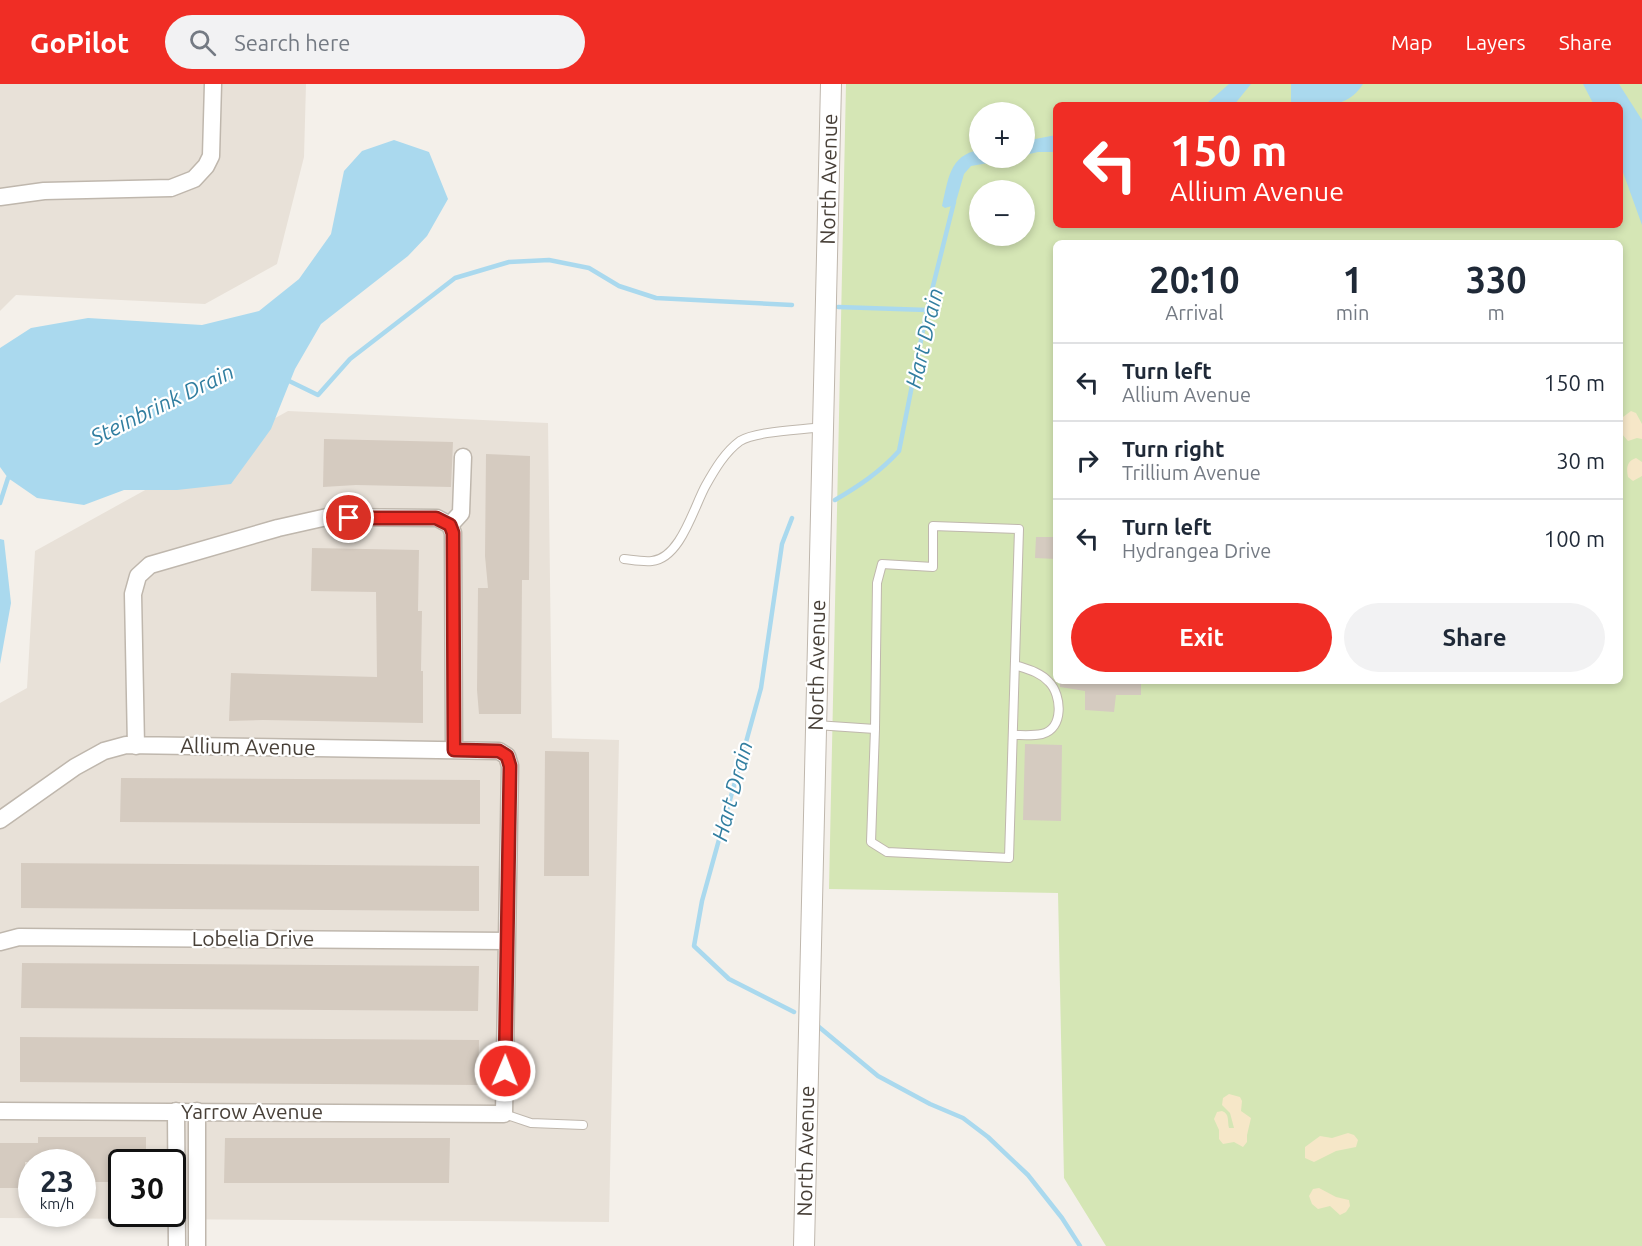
<!DOCTYPE html>
<meta charset="utf-8">
<style>
body{margin:0;font-family:Ubuntu,sans-serif;background:#f2f2f3;color:#1f2937;height:100vh;display:flex;flex-direction:column;font-size:22px;white-space:nowrap}
*{box-sizing:border-box;margin:0}
p{font-size:20px;color:#747a83}
.icon{flex:none;width:33px;height:33px;fill:none;stroke:currentColor;stroke-width:2;stroke-linecap:round;stroke-linejoin:round}
.map{position:relative;flex:1;overflow:hidden}
.panel{position:absolute;left:1053px;top:156px;width:570px;height:444px;display:flex;flex-direction:column;background:#fff;border-radius:9px;box-shadow:0 3px 9px #0003}
.panel>*{flex:none}
.guide{position:absolute;left:1053px;top:18px;width:570px;height:126px;border-radius:9px;box-shadow:0 3px 9px #0003;background:#f02d25;color:#fff;overflow:hidden}
.buttons{position:absolute;left:969px;top:18px;display:grid;gap:12px}
.buttons a{display:grid;place-items:center;width:66px;height:66px;border-radius:50%;background:#fff;box-shadow:0 3px 9px #0003;font-size:30px}
.speed{position:absolute;left:18px;top:1065px;display:flex;gap:12px;font-size:30px;font-weight:700;text-align:center}
.speed>*{display:grid;place-content:center;width:78px;height:78px;border-radius:50%;background:#fff;box-shadow:0 3px 9px #0003;line-height:1}
.speed small{font-size:15px;font-weight:400}
.speed .limit{border:3px solid #111;border-radius:9px;background:#fff;color:#111}
.pin{position:absolute;display:grid;place-items:center;width:51px;height:51px;color:#fff;margin:-26px;border:3px solid #fff;border-radius:50%;box-shadow:0 2px 6px #0007}
.me{position:absolute;width:66px;margin:-33px;rotate:1deg;stroke-linejoin:round;filter:drop-shadow(0 0 4px #0008)}
.turn{display:flex;align-items:center;gap:21px;height:126px;padding:0 18px;font-size:27px}
.turn .icon{width:78px;height:78px;stroke-width:2.5}
.turn b{display:block;font-size:42px;line-height:51px}
.eta{display:flex;justify-content:space-evenly;align-items:center;height:102px;text-align:center}
.eta b{font-size:36px;font-weight:700;line-height:42px}
.cta{display:flex;gap:12px;margin-top:auto;padding:12px 18px}
.cta a{flex:1;height:69px;border-radius:36px;background:#f02d25;color:#fff;font-size:24px;font-weight:700;line-height:69px;text-align:center}
.cta a+a{background:#f2f2f3;color:#1f2937}
ul{padding:0;list-style:none}
li{display:flex;align-items:center;gap:18px;height:78px;padding:0 18px;border-top:2px solid #e0e1e3}
li div{flex:1}
li b{display:block;font-size:22px}
li em{font-style:normal}
header{display:flex;align-items:center;gap:36px;box-sizing:border-box;height:84px;padding:0 30px;background:#f02d25;color:#fff}
header strong{font-size:28px}
nav{display:flex;gap:33px;margin-inline-start:auto;font-size:21px}
.search{width:420px;height:54px;background:#f2f2f3;display:flex;align-items:center;gap:15px;box-sizing:border-box;padding:0 21px;border-radius:33px;color:#747a83;font-size:22px}
.map>svg:first-child{display:block}
.residential{fill:#e8e1d8;fill-rule:evenodd}
.green{fill:#d5e6b5;fill-rule:evenodd}
.sand{fill:#f6e7c8}
.water{fill:#aad9ee}
.lines{fill:none;stroke-linecap:round;stroke-linejoin:round}
.stream{stroke:#aad9ee;stroke-width:4.5}
.building{fill:#d5cbc0}
.service-casing{stroke:#bfb7ad;stroke-width:10}
.minor-casing{stroke:#bfb7ad;stroke-width:19}
.tertiary-casing{stroke:#bfb7ad;stroke-width:22}
.service{stroke:#fff;stroke-width:8}
.minor{stroke:#fff;stroke-width:16}
.tertiary{stroke:#fff;stroke-width:20}
.route-casing{stroke:#9c1d18;stroke-width:15}
.route{stroke:#f02d25;stroke-width:10}
.labels{text-anchor:middle;stroke-width:4.5;stroke-linejoin:round;paint-order:stroke}
.street-label{font-size:21px;fill:#484038;stroke:#fff}
.water-label{font-size:22px;font-style:italic;fill:#317ea0;stroke:#fff}
</style>
<header>
<strong>GoPilot</strong>
<div class="search"><svg class="icon" aria-label="search" viewBox="0 0 24 24"><circle cx="10" cy="10" r="6"/><path d="M15 15l6 6"/></svg>Search here</div>
<nav><a>Map</a><a>Layers</a><a>Share</a></nav>
</header>
<div class="map">
<svg width="1642" height="1162" viewBox="0 0 1642 1162">
<rect width="100%" height="100%" fill="#f4f0ea"/>
<!-- residential -->
<path class="residential" d="M 0,0 L 306,0 L 304,73 L 277,180 L 205,220 L 16,211 L 0,227 Z
M 288,327 L 548,339 L 552,654 L 619,656 L 609,1138 L 0,1134 L 0,619 L 27,604 L 35,467 ZM 32,1078 L 82,1078 L 82,1130 L 32,1130 ZM 122,1078 L 172,1078 L 172,1130 L 122,1130 Z"/>
<!-- green -->
<path class="green" d="M 846,0 L 1642,0 L 1642,1162 L 1106,1162 L 1064,1094 L 1058,809 L 829,805 ZM 1056,21 L 1620,21 L 1620,141 L 1056,141 ZM 980,28 L 1024,28 L 1024,74 L 980,74 ZM 980,106 L 1024,106 L 1024,152 L 980,152 ZM 1056,159 L 1620,159 L 1620,597 L 1056,597 Z"/>
<!-- sand -->
<path class="sand" d="M 1631,327 L 1636,329 L 1642,340 L 1642,355 L 1637,354 L 1628,357 L 1622,350 L 1623,333 Z
M 1636,374 L 1642,378 L 1642,392 L 1633,397 L 1628,393 C 1626,384 1627,377 1636,374 Z
M 1229,1010 L 1240,1013 L 1242,1017 L 1241,1027 L 1251,1034 L 1247,1051 L 1247,1058 L 1243,1063 L 1234,1058 L 1223,1060 L 1219,1055 L 1219,1046 L 1214,1035 L 1217,1028 L 1222,1027 C 1230,1030 1227,1037 1229,1044 L 1234,1044 L 1230,1029 L 1222,1021 L 1223,1014 Z
M 1348,1049 L 1354,1051 L 1358,1056 L 1356,1063 L 1336,1067 L 1314,1078 L 1305,1074 L 1305,1063 L 1320,1052 L 1332,1054 Z
M 1319,1104 L 1336,1113 L 1349,1116 L 1350,1122 L 1346,1128 L 1340,1131 L 1330,1122 L 1318,1125 L 1312,1120 L 1309,1112 L 1313,1105 Z"/>
<!-- water -->
<path class="water" d="M 1229,0 L 1251,0 L 1234,21 L 1205,21 Z
M 1291,0 L 1363,0 C 1346,27 1319,21 1293,21 L 1291,19 Z
M 1583,0 L 1619,0 L 1642,36 L 1642,141 L 1620,80 L 1620,21 L 1594,21 Z
M 1056,51 L 1056,68 L 1038,68 L 1025,71 L 1025,57 Z
M 394,56 L 429,68 L 448,115 L 427,152 L 408,172 L 321,240 L 295,285 L 271,345 L 231,400 L 177,406 L 124,406 L 84,421 L 37,414 L 8,394 L 0,383 L 0,264 L 31,244 L 88,234 L 202,241 L 259,227 L 299,195 L 331,150 L 344,87 L 362,67 Z
M 979,66 L 980,74 L 1017,74 L 971,82 L 964,90 L 955,121 L 945,124 L 942,122 C 948,97 949,71 979,66 Z
M 0,455 L 4,456 L 11,519 L 0,580 Z"/>
<g class="lines">
<!-- stream -->
<path class="stream" d="M 838,223 L 927,226
M 285,295 L 318,311 L 350,275 L 455,194 L 509,178 L 549,176 L 589,184 L 619,202 L 656,214 L 792,221
M 835,416 C 859,402 880,388 899,367 L 927,226 L 954,118
M 0,419 L 8,394 L 12,392
M 792,434 L 782,460 L 761,604 L 702,817 L 694,862 L 729,895 L 794,928
M 819,943 L 878,992 L 930,1020 L 963,1034 L 988,1053 L 1028,1091 L 1062,1134 L 1080,1162"/>
</g>
<!-- building -->
<path class="building" d="M 324,355 L 453,358 L 451,403 L 356,401 L 323,403 Z
M 486,370 L 530,372 L 529,496 L 522,496 L 521,630 L 479,630 L 477,606 L 478,504 L 488,504 L 485,472 Z
M 1036,453 L 1056,453 L 1056,475 L 1035,474 Z
M 312,464 L 419,466 L 418,527 L 422,527 L 421,587 L 423,587 L 423,639 L 263,636 L 229,637 L 231,589 L 377,593 L 376,508 L 311,507 Z
M 1060,597 L 1115,597 L 1115,599 L 1141,599 L 1141,611 L 1116,611 L 1114,628 L 1085,626 L 1085,607 L 1060,603 Z
M 1025,660 L 1062,661 L 1061,737 L 1023,736 Z
M 545,667 L 589,668 L 589,792 L 544,792 Z
M 121,694 L 480,696 L 480,740 L 120,738 Z
M 21,779 L 479,782 L 479,827 L 21,824 Z
M 22,879 L 479,882 L 478,927 L 21,924 Z
M 20,953 L 479,956 L 478,1001 L 20,998 Z
M 38,1053 L 146,1053 L 146,1078 L 122,1078 L 122,1098 L 82,1098 L 82,1078 L 25,1078 L 25,1104 L 0,1104 L 0,1059 L 38,1059 Z
M 225,1054 L 450,1054 L 449,1099 L 224,1099 Z"/>
<g class="lines">
<!-- service casing -->
<g class="service-casing">
<path id="service" d="M 624,475 C 633,476 643,478 652,477 C 681,474 694,422 706,401 C 715,385 725,368 740,357 C 756,347 802,346 822,343
M 816,641 L 875,645 L 871,758 L 887,768 L 1009,774 L 1019,445 L 933,442 L 933,483 L 882,480 L 877,499 L 875,645
M 1013,651 C 1022,651 1033,652 1042,650 C 1064,645 1062,611 1049,598 C 1040,588 1027,585 1015,581
M 504,1030 L 531,1039 L 583,1041"/>
</g>
<!-- minor casing -->
<g class="minor-casing">
<path id="minor" d="M 0,113 L 44,107 L 171,104 L 194,95 L 206,82 L 211,72 L 213,0
M 136,662 L 133,510 L 138,492 L 150,481 L 278,444 L 327,433 L 437,434 L 450,441
M 454,666 L 453,449 L 450,441 L 461,429 L 463,373
M 0,736 L 75,683 L 104,667 L 126,661 L 499,667 L 507,672 L 510,682 L 504,1030 L 0,1027
M 0,858 L 19,853 L 507,857
M 176,1027 L 177,1162
M 197,1027 L 197,1162"/>
</g>
<!-- tertiary casing -->
<g class="tertiary-casing">
<path id="tertiary" d="M 804,1162 L 831,0"/>
</g>
<!-- service -->
<use href="#service" class="service"/>
<!-- minor -->
<use href="#minor" class="minor"/>
<!-- tertiary -->
<use href="#tertiary" class="tertiary"/>
</g>
<g class="lines">
<!-- route casing -->
<g class="route-casing">
<path id="route" d="M 349,434 L 436,434 L 450,441 L 453,449 L 454,666 L 499,667 L 507,672 L 510,682 L 505,987"/>
</g>
<!-- route -->
<use href="#route" class="route"/>
</g>
<g class="labels">
<!-- street labels -->
<g class="street-label">
<text transform="translate(829 95) rotate(-89)" y="7">North Avenue</text>
<text transform="translate(817 581) rotate(-89)" y="7">North Avenue</text>
<text transform="translate(248 663) rotate(1)" y="7">Allium Avenue</text>
<text x="253" y="862">Lobelia Drive</text>
<text x="252" y="1035">Yarrow Avenue</text>
<text transform="translate(806 1067) rotate(-89)" y="7">North Avenue</text>
</g>
<!-- water labels -->
<g class="water-label">
<text transform="translate(924 254) rotate(-77)" y="8">Hart Drain</text>
<text transform="translate(162 320) rotate(-26)" y="8">Steinbrink Drain</text>
<text transform="translate(732 707) rotate(-75)" y="8">Hart Drain</text>
</g>
</g>
</svg>
<div class="buttons">
<a>+</a>
<a>−</a>
</div>
<div class="speed"><div>23<small>km/h</small></div><div class="limit">30</div></div>
<div class="pin" style="left:349px;top:434px;background:#d93025"><svg class="icon" aria-label="arrive" viewBox="0 0 24 24"><path d="M6 21V4h12l-3 4 3 4H6"/></svg></div>
<svg class="me" style="left:505px;top:987px" viewBox="-20 -20 40 40"><circle r="17" fill="#f02d25" stroke="#fff" stroke-width="3"/><path d="M0-11L8 9 0 5-8 9z" fill="#fff"/></svg>
<div class="guide">
<div class="turn"><svg class="icon" aria-label="left" viewBox="0 0 24 24"><path d="M17 20v-9H6M10 6l-5 5 5 5"/></svg><div><b>150 m</b>Allium Avenue</div></div>
</div>
<section class="panel">
<div class="eta">
<div><b>20:10</b><p>Arrival</p></div>
<div><b>1</b><p>min</p></div>
<div><b>330</b><p>m</p></div>
</div>
<ul>
<li><svg class="icon" aria-label="left" viewBox="0 0 24 24"><path d="M17 20v-9H6M10 6l-5 5 5 5"/></svg><div><b>Turn left</b><p>Allium Avenue</p></div><em>150 m</em></li>
<li><svg class="icon" aria-label="right" viewBox="0 0 24 24"><path d="M7 20v-9h11M14 6l5 5-5 5"/></svg><div><b>Turn right</b><p>Trillium Avenue</p></div><em>30 m</em></li>
<li><svg class="icon" aria-label="left" viewBox="0 0 24 24"><path d="M17 20v-9H6M10 6l-5 5 5 5"/></svg><div><b>Turn left</b><p>Hydrangea Drive</p></div><em>100 m</em></li>
</ul>
<div class="cta"><a>Exit</a><a>Share</a></div>
</section>
</div>
